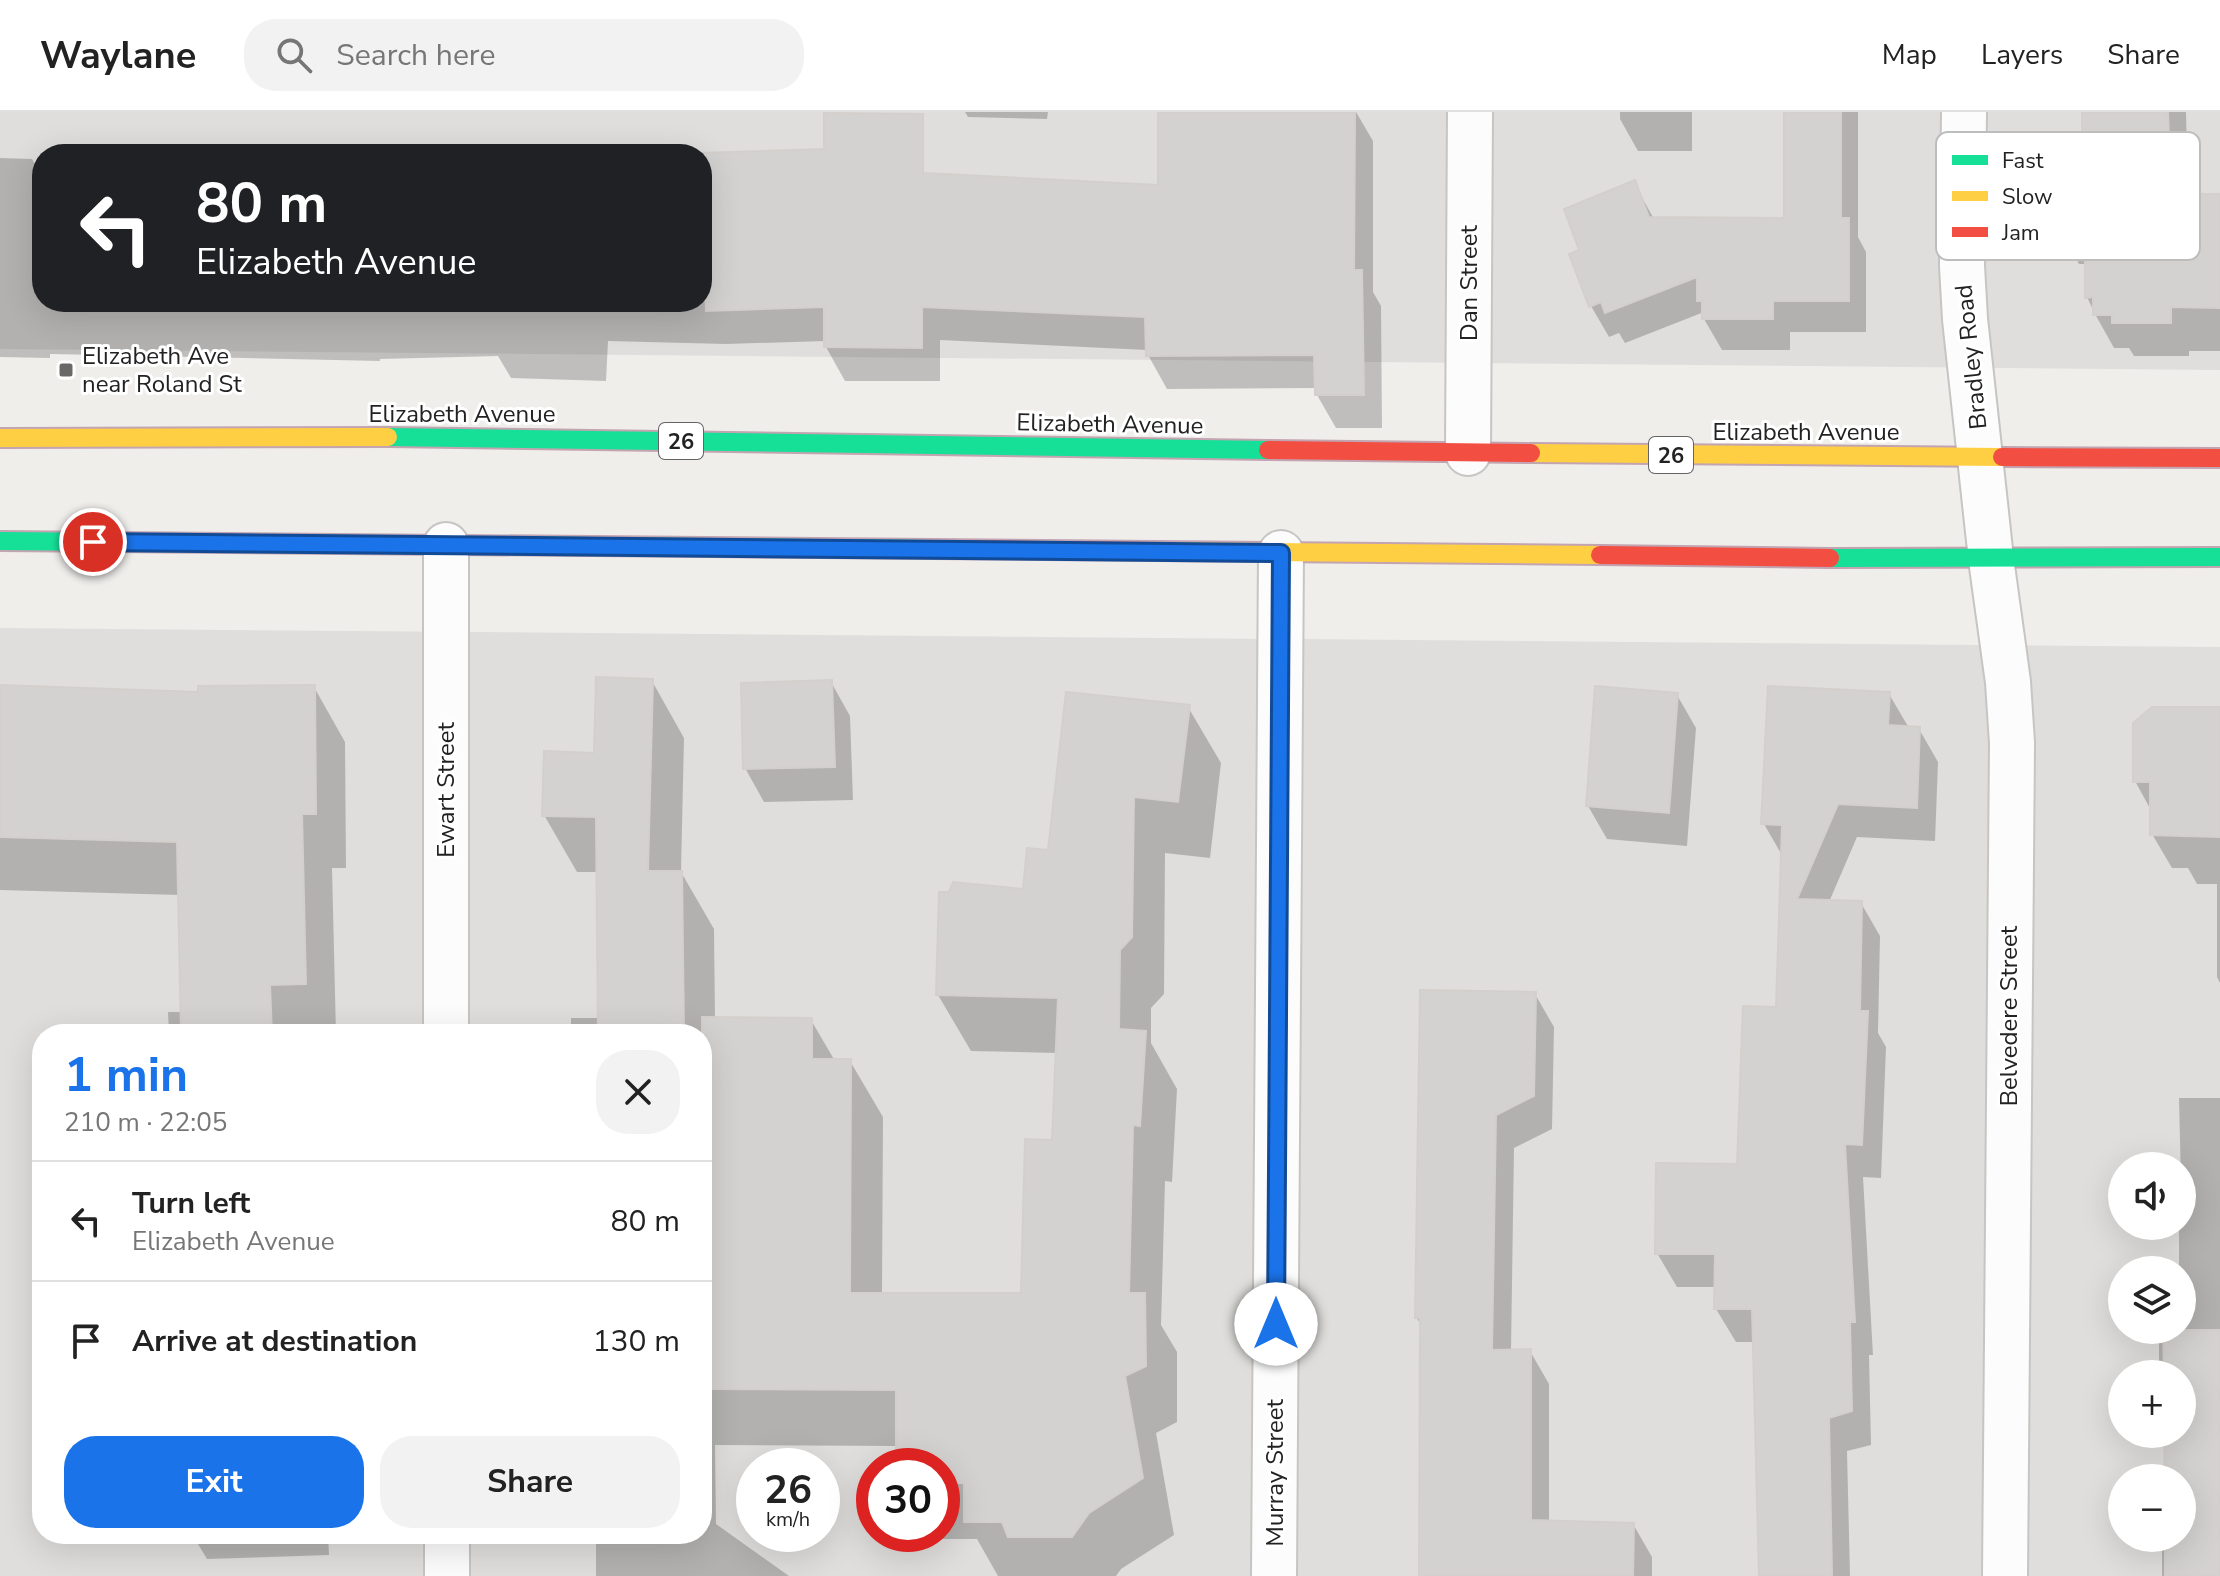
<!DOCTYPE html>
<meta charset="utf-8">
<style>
body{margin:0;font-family:"Nunito Sans",sans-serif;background:#f2f2f2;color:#222;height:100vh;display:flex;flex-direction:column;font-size:30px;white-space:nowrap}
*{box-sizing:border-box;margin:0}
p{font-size:26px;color:#767676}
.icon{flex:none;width:44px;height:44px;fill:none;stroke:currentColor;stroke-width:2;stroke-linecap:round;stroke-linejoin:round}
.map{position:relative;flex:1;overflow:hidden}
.side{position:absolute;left:32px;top:912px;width:680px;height:520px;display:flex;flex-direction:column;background:#fff;border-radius:32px;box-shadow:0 8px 32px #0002}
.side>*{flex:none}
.top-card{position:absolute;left:32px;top:32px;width:680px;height:168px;border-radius:32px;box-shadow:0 8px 32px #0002;background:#202124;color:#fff;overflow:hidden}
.fabs{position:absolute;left:2108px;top:1040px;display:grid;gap:16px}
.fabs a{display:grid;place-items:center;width:88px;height:88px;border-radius:50%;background:#fff;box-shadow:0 8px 32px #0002;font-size:40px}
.speed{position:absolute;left:736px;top:1336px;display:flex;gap:16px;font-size:40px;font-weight:700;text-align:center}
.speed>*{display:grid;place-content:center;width:104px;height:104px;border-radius:50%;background:#fff;box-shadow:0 8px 32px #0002;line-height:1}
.speed small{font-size:20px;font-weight:400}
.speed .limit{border:12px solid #d22;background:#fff;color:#111}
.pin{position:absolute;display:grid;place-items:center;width:68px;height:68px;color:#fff;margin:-34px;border:4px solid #fff;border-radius:50%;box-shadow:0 2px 8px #0007}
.me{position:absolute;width:88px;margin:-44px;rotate:0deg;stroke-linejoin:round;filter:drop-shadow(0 0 6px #0008)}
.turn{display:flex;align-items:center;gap:28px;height:168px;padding:0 32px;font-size:36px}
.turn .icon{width:104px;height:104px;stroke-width:2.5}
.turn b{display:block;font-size:56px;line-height:68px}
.round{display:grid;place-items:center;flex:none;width:84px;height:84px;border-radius:32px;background:#f2f2f2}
.summary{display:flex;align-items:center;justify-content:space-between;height:136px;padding:0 32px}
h1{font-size:48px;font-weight:700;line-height:60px;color:#1a73e8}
.action{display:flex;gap:16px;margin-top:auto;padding:16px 32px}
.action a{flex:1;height:92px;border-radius:32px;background:#1a73e8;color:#fff;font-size:32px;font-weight:700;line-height:92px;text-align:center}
.action a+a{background:#f2f2f2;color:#222}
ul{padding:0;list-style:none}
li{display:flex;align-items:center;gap:24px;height:120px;padding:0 32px;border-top:2px solid #e0e0e0}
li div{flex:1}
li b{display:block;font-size:30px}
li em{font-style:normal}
header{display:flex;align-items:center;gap:48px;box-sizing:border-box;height:112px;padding:0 40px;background:#fff;border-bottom:2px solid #e0e0e0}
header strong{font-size:38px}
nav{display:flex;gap:44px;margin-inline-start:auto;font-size:28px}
.search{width:560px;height:72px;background:#f2f2f2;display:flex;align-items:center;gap:20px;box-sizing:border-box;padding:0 28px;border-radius:32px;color:#767676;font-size:30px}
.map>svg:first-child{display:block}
.residential{fill:#dfdedc;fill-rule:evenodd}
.shadow{fill:#0003}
.building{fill:#d4d2d0;stroke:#d3cfcc;stroke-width:2}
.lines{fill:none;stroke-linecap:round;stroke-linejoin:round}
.street-casing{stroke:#c6c5c3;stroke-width:48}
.fast-casing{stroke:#c3a4b1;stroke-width:22}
.slow-casing{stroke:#c3a4b1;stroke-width:22}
.jam-casing{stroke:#c3a4b1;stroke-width:22}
.street{stroke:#fdfcfc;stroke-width:44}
.fast{stroke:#16e098;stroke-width:18}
.slow{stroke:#ffcf43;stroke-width:18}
.jam{stroke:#f24e42;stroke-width:18}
.route-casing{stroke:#114b97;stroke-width:20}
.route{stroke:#1a73e8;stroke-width:14}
.poi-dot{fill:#6a6968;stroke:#fff;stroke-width:3}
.labels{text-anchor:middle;stroke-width:6;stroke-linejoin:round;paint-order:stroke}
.shield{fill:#fff;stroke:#646464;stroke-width:2}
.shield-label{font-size:22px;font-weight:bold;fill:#222}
.street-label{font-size:24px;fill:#222;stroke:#fff}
.poi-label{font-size:24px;fill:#222;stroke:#fff;text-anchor:start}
.key{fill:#fff;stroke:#bdbdbd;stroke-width:2}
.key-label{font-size:22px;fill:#222}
</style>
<header>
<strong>Waylane</strong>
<div class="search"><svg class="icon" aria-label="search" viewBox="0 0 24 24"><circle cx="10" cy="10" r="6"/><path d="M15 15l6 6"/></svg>Search here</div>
<nav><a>Map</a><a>Layers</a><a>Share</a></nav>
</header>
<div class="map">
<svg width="2220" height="1464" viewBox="0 0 2220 1464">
<rect width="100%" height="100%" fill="#f0eeeb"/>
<!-- residential -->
<path class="residential" d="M 0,0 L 2220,0 L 2220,258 L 0,237 ZM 42,42 L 702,42 L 702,190 L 42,190 Z
M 0,516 L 2220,535 L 2220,1464 L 0,1464 ZM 42,922 L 702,922 L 702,1422 L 42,1422 ZM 2122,1054 L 2182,1054 L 2182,1114 L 2122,1114 ZM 2122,1158 L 2182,1158 L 2182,1218 L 2122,1218 ZM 2122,1262 L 2182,1262 L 2182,1322 L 2122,1322 ZM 754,1354 L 822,1354 L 822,1422 L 754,1422 ZM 874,1354 L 942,1354 L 942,1422 L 874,1422 ZM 2122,1366 L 2182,1366 L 2182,1426 L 2122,1426 Z"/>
<!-- shadow -->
<path class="shadow" d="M 965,0 L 1048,0 L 1047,7 L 968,5 Z
M 1160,0 L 1356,0 L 1373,29 L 1373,180 L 1381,194 L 1382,316 L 1336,316 L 1317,283 L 1317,276 L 1167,277 L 1148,243 L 1147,238 L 940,228 L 940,269 L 845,269 L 826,235 L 826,229 L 726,232 L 608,229 L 606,269 L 511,266 L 498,244 L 380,247 L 380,249 L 50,242 L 50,246 L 0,245 L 0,46 L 32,47 L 42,64 L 42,190 L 702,190 L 702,85 L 1160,75 Z
M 1620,0 L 1692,0 L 1692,39 L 1638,39 L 1620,7 Z
M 1786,0 L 1858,0 L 1858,125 L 1866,140 L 1866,220 L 1790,220 L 1790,238 L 1722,238 L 1704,207 L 1704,200 L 1625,231 L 1619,221 L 1609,225 L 1591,194 L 1634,71 L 1654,107 L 1786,108 Z
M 2084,0 L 2186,0 L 2188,84 L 2220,84 L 2220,239 L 2189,239 L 2189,244 L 2134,244 L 2129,236 L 2114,236 L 2095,202 L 2087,185 L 2087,152 L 2079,152 L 2060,118 L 2085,68 Z
M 652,569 L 684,626 L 681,760 L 714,817 L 715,907 L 811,908 L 835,949 L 850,949 L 883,1005 L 882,1183 L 1023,1183 L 1054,1030 L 1058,941 L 971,939 L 938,883 L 1025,779 L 1050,740 L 1188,595 L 1221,651 L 1210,746 L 1165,741 L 1164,882 L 1151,896 L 1151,931 L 1177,977 L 1172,1070 L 1165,1069 L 1161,1213 L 1177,1240 L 1177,1310 L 1156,1321 L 1174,1423 L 1121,1457 L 1116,1464 L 998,1464 L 977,1427 L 930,1427 L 928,1422 L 942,1422 L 942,1354 L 898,1354 L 898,1334 L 715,1333 L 716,1412 L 789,1464 L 596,1464 L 596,1422 L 702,1422 L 702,922 L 571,922 L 571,906 L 600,906 L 598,760 L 577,760 L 544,703 L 596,643 Z
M 831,570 L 850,604 L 853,688 L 764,690 L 745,656 Z
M 0,575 L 200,582 L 314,575 L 345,630 L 346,756 L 332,756 L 336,922 L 169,922 L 168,900 L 183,900 L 180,783 L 0,778 Z
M 1889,582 L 1909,616 L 1919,617 L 1938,650 L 1935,729 L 1857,725 L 1829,790 L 1861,791 L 1880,824 L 1878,921 L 1886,935 L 1881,1066 L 1863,1065 L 1873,1243 L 1869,1243 L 1871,1333 L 1847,1339 L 1850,1464 L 1760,1464 L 1755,1230 L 1736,1230 L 1716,1197 L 1717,1175 L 1677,1175 L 1657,1141 L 1739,1054 L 1778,897 L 1783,745 L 1764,712 Z
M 1677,583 L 1696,616 L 1687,734 L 1607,727 L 1588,694 Z
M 2220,597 L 2220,871 L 2217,865 L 2217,772 L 2197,772 L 2188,756 L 2172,756 L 2152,722 L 2152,700 L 2135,669 Z
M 1535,882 L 1554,915 L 1552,1017 L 1514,1036 L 1511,1239 L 1530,1239 L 1549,1272 L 1549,1410 L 1633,1412 L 1652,1445 L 1652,1464 L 1420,1464 L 1421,1214 L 1417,1206 Z
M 2179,986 L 2220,986 L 2220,1464 L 2162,1464 L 2162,1426 L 2182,1426 L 2182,1366 L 2167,1366 L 2166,1322 L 2182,1322 L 2182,1262 L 2159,1262 L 2159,1218 L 2182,1218 L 2182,1158 L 2179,1158 L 2179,1114 L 2182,1114 Z
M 192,1422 L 328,1422 L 329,1443 L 207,1447 Z"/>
<!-- building -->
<path class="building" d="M 1158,0 L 1355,0 L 1354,158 L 1362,158 L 1364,283 L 1315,283 L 1314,243 L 1146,244 L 1145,205 L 922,195 L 922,236 L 824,235 L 824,195 L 706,199 L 701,41 L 824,37 L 824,1 L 923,2 L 923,61 L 1158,73 Z
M 1784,0 L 1841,0 L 1841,106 L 1849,106 L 1849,189 L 1773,189 L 1773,207 L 1702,207 L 1702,189 L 1697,189 L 1697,165 L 1605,201 L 1601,190 L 1589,195 L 1569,142 L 1579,138 L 1564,97 L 1635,68 L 1649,105 L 1784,106 Z
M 2082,0 L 2168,0 L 2171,82 L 2220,82 L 2220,196 L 2171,195 L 2171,211 L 2112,211 L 2112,203 L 2093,203 L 2093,185 L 2085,186 L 2085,142 L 2081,142 L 2081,119 L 2058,119 L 2058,66 L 2083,66 Z
M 596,565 L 653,567 L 648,759 L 682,759 L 684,922 L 598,922 L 596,705 L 542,704 L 544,639 L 594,641 Z
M 832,568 L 835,655 L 743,657 L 741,571 Z
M 0,573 L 198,580 L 198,574 L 315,573 L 316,702 L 302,702 L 306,872 L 270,873 L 272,922 L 181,922 L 177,730 L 0,725 Z
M 1595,574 L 1678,581 L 1669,701 L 1586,694 Z
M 1768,574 L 1890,580 L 1888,613 L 1920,615 L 1917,696 L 1838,692 L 1797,787 L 1862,789 L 1860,899 L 1868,899 L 1862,1033 L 1845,1032 L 1855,1210 L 1850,1210 L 1852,1299 L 1829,1306 L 1832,1464 L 1759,1464 L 1752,1197 L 1714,1197 L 1715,1142 L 1655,1142 L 1656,1051 L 1737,1052 L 1743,894 L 1776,895 L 1782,713 L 1761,712 Z
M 1066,580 L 1190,593 L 1178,690 L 1134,685 L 1132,825 L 1120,838 L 1119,917 L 1146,919 L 1140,1014 L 1133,1013 L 1129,1181 L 1145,1181 L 1146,1254 L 1125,1264 L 1143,1366 L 1089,1401 L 1072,1425 L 1008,1425 L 1002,1410 L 964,1410 L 964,1371 L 942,1371 L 942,1354 L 896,1354 L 896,1278 L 702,1277 L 702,905 L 812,906 L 812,947 L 851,947 L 850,1181 L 1021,1181 L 1025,1027 L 1052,1028 L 1058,886 L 936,883 L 939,780 L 949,780 L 953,770 L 1023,777 L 1027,736 L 1048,738 Z
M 2152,595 L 2220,595 L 2220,725 L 2150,723 L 2150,670 L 2133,670 L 2133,611 Z
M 1420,878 L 1536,880 L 1534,984 L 1496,1003 L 1492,1238 L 1531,1237 L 1531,1408 L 1634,1411 L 1633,1464 L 1419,1464 L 1420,1206 L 1415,1206 Z
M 2163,1218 L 2220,1218 L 2220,1464 L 2165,1464 L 2165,1426 L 2182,1426 L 2182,1366 L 2165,1366 L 2164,1322 L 2182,1322 L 2182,1262 L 2164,1262 Z"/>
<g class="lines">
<!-- street casing -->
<g class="street-casing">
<path id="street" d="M 1964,0 L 1962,154 L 1965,207 L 1991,447 L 2008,570 L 2012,631 L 2005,1464
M 1468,341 L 1470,0
M 446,433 L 446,922
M 447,1422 L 447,1464
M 1274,1464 L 1281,441"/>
</g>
<!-- fast casing -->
<g class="fast-casing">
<path id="fast" d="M 388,325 L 1268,338
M 0,429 L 932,437
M 1830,446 L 2220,445"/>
</g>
<!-- slow casing -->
<g class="slow-casing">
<path id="slow" d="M 0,326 L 388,325
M 1531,341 L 2002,345
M 1158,439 L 1600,443"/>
</g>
<!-- jam casing -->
<g class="jam-casing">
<path id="jam" d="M 1268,338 L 1531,341
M 2002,345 L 2220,346
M 932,437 L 1158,439
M 1600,443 L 1830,446"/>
</g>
<!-- street -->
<use href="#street" class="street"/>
<!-- fast -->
<use href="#fast" class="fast"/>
<!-- slow -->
<use href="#slow" class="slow"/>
<!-- jam -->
<use href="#jam" class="jam"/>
</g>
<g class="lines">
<!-- route casing -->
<g class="route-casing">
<path id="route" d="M 93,430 L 1281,441 L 1276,1212"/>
</g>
<!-- route -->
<use href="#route" class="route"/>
</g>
<!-- markers -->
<rect class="poi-dot" x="58" y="250" width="16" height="16" rx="4"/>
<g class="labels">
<!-- shield labels -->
<g class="shield">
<rect x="659" y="311" width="44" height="36" rx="6"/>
<rect x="1649" y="325" width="44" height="36" rx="6"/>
</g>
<g class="shield-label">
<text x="681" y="337">26</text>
<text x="1671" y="351">26</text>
</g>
<!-- street labels -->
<g class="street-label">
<text transform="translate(1469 171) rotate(-90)" y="8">Dan Street</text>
<text transform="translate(1971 245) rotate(-96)" y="8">Bradley Road</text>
<text x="462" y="310">Elizabeth Avenue</text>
<text transform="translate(1110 312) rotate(1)" y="8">Elizabeth Avenue</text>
<text x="1806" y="328">Elizabeth Avenue</text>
<text transform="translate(446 678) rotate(-90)" y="8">Ewart Street</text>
<text transform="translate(2009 904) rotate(-90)" y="8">Belvedere Street</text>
<text transform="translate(1275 1361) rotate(-90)" y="8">Murray Street</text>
</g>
<!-- poi labels -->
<g class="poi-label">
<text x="82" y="252">Elizabeth Ave<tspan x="82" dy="28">near Roland St</tspan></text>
</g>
</g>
<!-- legend -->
<rect x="1936" y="20" width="264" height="128" rx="12" class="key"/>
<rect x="1952" y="43" width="36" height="10" fill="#16e098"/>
<rect x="1952" y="79" width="36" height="10" fill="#ffcf43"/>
<rect x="1952" y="115" width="36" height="10" fill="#f24e42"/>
<g class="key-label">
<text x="2002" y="56">Fast</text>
<text x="2002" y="92">Slow</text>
<text x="2002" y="128">Jam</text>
</g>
</svg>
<div class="fabs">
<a><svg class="icon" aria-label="sound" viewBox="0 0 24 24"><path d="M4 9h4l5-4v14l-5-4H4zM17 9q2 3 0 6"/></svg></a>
<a><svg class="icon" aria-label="layers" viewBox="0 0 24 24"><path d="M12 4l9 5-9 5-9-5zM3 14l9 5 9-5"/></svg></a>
<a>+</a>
<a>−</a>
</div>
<div class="speed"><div>26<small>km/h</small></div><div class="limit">30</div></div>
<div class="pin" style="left:93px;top:430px;background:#d93025"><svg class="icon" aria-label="arrive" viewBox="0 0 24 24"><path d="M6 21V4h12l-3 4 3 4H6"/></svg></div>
<svg class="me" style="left:1276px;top:1212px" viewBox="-20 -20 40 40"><circle r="19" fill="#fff"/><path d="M0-13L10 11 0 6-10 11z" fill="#1a73e8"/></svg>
<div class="top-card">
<div class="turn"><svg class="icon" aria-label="left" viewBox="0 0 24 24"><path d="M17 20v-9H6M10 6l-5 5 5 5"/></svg><div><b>80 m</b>Elizabeth Avenue</div></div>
</div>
<section class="side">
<div class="summary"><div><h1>1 min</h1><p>210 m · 22:05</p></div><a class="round"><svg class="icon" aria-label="close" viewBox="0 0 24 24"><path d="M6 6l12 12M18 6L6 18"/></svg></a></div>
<ul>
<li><svg class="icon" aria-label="left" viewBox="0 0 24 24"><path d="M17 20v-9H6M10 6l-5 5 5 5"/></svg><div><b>Turn left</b><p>Elizabeth Avenue</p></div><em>80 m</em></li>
<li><svg class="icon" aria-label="arrive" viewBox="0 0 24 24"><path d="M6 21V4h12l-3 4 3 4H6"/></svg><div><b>Arrive at destination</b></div><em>130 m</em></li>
</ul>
<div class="action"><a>Exit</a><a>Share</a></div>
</section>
</div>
